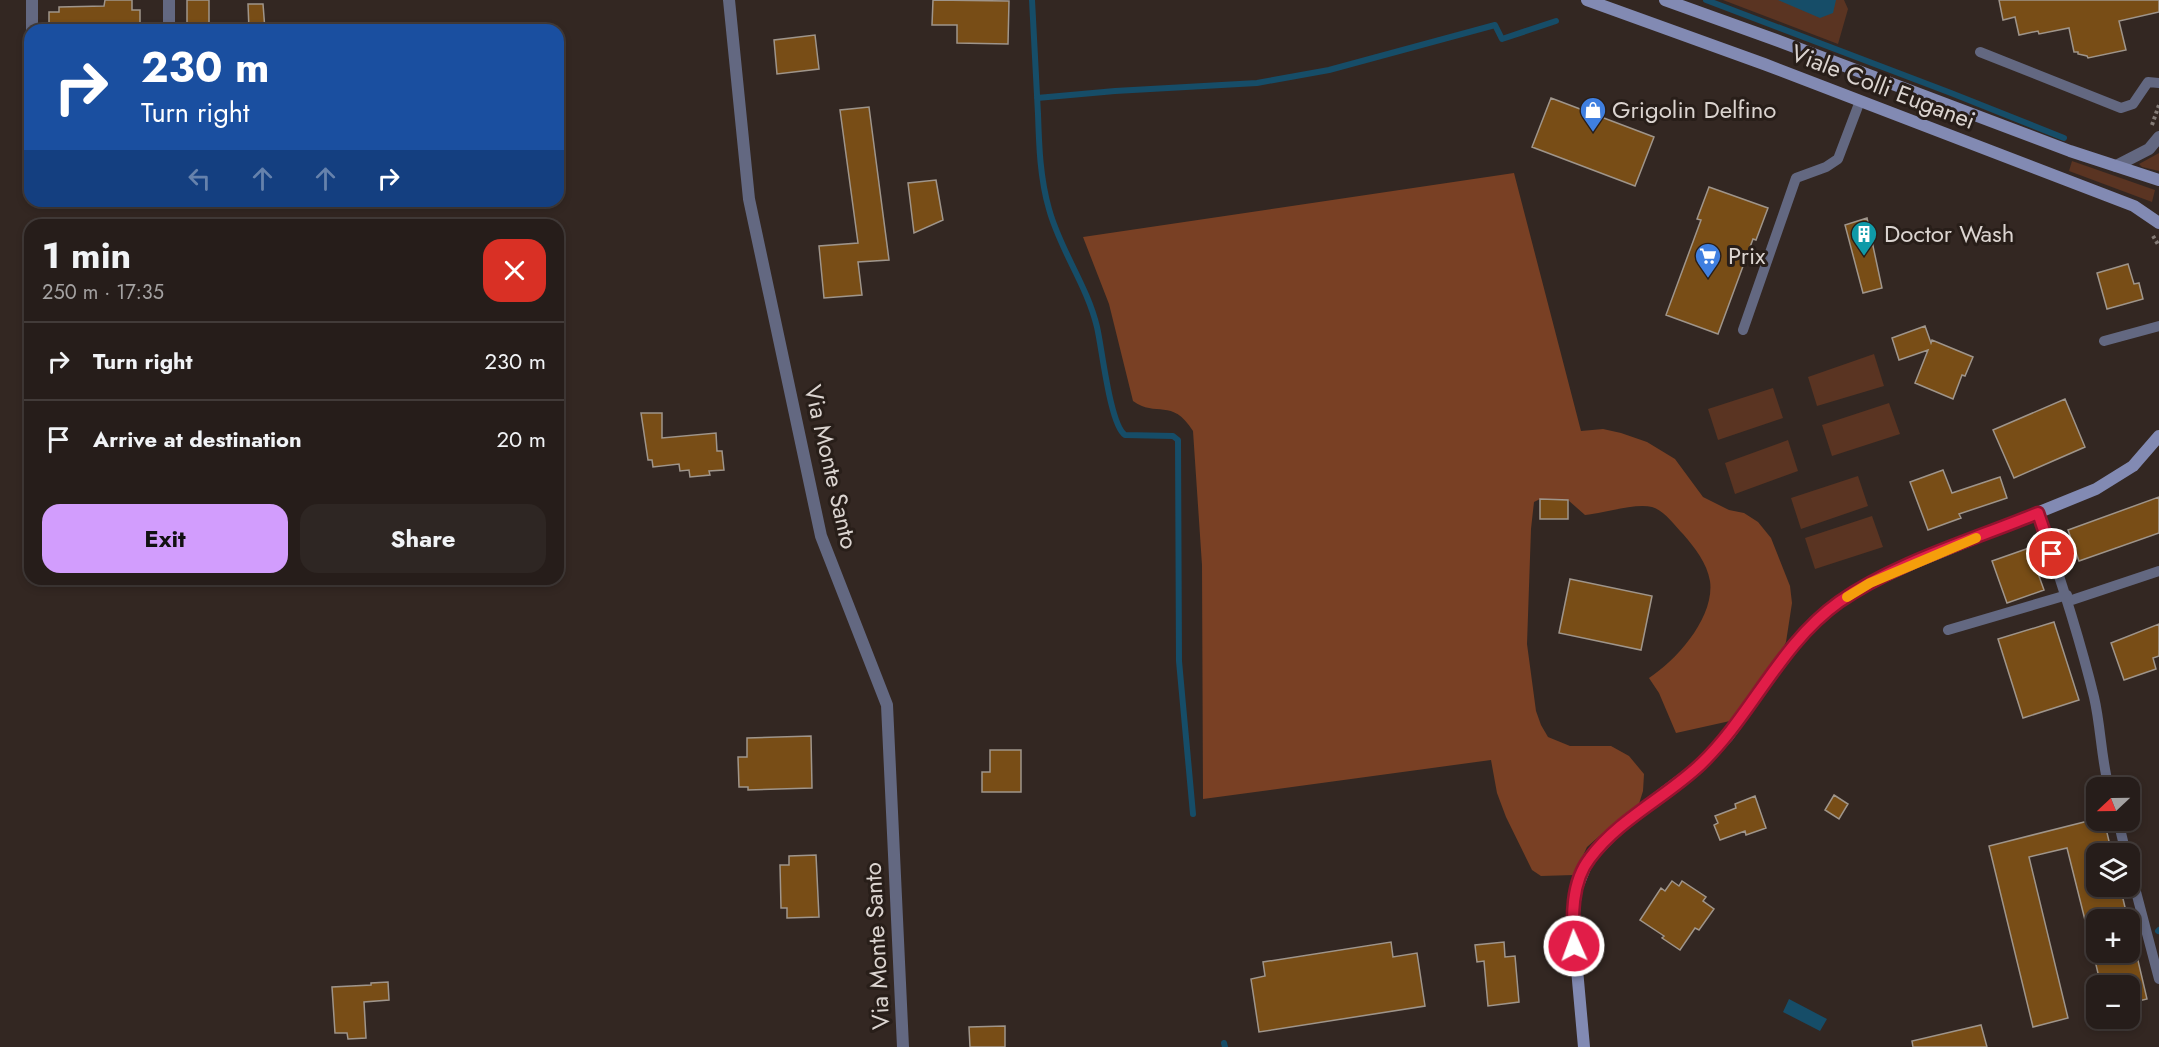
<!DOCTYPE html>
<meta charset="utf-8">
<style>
body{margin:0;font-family:Jost,sans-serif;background:#2e2623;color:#f1f3f6;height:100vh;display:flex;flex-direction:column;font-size:22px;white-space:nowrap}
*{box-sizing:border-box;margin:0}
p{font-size:20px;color:#a4a2a2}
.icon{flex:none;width:33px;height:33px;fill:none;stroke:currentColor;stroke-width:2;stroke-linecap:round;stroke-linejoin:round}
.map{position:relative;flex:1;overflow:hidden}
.side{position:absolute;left:24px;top:219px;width:540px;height:366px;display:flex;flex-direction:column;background:#261d1a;border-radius:18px;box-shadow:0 3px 9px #0003,0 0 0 2px #423b39}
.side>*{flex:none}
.guide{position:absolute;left:24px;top:24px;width:540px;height:183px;border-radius:18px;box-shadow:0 3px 9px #0003,0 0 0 2px #423b39;background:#1a4fa0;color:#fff;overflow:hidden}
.needle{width:39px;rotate:248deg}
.controls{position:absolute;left:2086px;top:777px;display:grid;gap:12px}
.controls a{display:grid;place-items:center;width:54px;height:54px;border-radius:12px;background:#261d1a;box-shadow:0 3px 9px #0003,0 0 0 2px #423b39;font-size:30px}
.pin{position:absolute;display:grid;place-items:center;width:51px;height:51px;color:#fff;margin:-26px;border:3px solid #fff;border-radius:50%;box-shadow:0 2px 6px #0007}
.me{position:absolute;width:66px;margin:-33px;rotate:358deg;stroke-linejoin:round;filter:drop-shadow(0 0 4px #0008)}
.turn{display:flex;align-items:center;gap:21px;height:126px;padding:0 18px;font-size:27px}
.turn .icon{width:78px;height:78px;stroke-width:2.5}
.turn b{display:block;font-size:42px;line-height:51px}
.lanes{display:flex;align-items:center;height:57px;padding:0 18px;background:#0003;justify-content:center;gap:30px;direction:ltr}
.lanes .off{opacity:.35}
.round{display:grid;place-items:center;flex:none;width:63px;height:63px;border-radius:18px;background:#2e2623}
.overview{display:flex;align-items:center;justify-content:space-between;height:102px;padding:0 18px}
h1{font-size:36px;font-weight:700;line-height:45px}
.button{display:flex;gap:12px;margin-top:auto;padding:12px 18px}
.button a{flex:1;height:69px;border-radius:18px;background:#d29dfd;color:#111;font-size:24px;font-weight:700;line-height:69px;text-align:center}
.button a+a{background:#2e2623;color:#f1f3f6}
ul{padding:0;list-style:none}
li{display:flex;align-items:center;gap:18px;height:78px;padding:0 18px;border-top:2px solid #423b39}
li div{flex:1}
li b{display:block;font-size:22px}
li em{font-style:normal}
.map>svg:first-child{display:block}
.green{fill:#5a3422}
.forest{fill:#794024}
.water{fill:#164d68}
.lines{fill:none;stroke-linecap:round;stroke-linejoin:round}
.stream{stroke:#164d68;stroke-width:6}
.building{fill:#784d16;stroke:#9f958b;stroke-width:1.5}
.path{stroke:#837a75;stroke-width:4;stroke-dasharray:3 3;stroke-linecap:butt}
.lane{stroke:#636881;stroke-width:10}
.street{stroke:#636881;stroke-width:12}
.secondary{stroke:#828ab3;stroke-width:12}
.route-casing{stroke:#92132f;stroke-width:15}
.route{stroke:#e11d48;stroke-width:10}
.slow{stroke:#f59e0b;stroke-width:10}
.labels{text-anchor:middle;stroke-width:6;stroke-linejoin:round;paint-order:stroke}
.street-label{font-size:24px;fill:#dbd4d0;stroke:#281e19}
.poi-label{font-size:24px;fill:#dbd4d0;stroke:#281e19;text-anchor:start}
</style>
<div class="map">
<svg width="2159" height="1047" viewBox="0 0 2159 1047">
<rect width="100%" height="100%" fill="#332722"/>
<!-- green -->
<path class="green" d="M 1723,0 L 1844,0 L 1848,9 L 1838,44 Z
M 2159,153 L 2159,171 L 2142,167 L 2139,164 Z
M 2072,161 L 2155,190 L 2152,202 L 2069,171 Z
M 1874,354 L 1884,386 L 1817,406 L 1808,377 Z
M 1773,388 L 1783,418 L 1718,440 L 1708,409 Z
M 1889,403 L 1900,434 L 1832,456 L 1822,425 Z
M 1788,440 L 1798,471 L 1735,494 L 1725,463 Z
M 1858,476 L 1868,506 L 1801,529 L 1791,498 Z
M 1872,516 L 1883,547 L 1815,569 L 1805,538 Z"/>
<!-- forest -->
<path class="forest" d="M 1514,173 L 1581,431 L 1603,429 L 1621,433 L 1647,442 L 1675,459 L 1703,497 L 1729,510 L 1744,513 L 1758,522 L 1771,538 L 1790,586 L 1792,603 L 1786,642 L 1775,665 L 1730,721 L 1676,733 L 1659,693 L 1649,678 C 1677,660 1715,617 1710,581 C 1707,563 1695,548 1683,534 C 1675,526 1664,510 1652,507 C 1635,503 1604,513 1585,515 L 1568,500 L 1540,499 L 1534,502 L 1531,529 L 1527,644 L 1536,711 L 1541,725 L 1548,737 L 1570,746 L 1611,746 L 1629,756 L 1644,774 L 1643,791 L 1638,807 L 1612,825 L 1587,847 L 1574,875 L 1541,876 L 1532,870 L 1506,817 L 1497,793 L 1491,760 L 1203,799 L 1202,565 L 1193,431 C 1172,397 1156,418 1133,401 L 1109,304 L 1083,237 Z"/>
<!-- water -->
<path class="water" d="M 1778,0 L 1836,0 L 1833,13 L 1820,18 Z
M 1789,999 L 1827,1019 L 1820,1031 L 1783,1012 Z"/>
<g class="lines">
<!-- stream -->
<path class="stream" d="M 1032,0 C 1034,38 1036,76 1038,114 C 1039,145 1040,178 1049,209 C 1060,250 1087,285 1097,327 C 1102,348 1110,425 1125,435 L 1173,436 L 1178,440 L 1179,661 L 1193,814
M 1706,0 L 1951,93 L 2064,138
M 1037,98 L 1115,91 L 1257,83 L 1329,70 L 1495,25 L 1502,39 L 1556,21
M 2158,931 L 2159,930
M 1224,1043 L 1225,1047"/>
</g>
<!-- building -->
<path class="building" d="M 105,0 L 132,0 L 132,10 L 140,10 L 140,30 L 95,28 L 95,30 L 49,30 L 49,12 L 59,12 L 59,7 L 104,6 Z
M 187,0 L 209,0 L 209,28 L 187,28 Z
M 933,0 L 1009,1 L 1008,44 L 957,43 L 957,25 L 932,25 Z
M 1999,0 L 2159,0 L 2159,12 L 2119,21 L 2126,50 L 2088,58 L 2087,56 L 2078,54 L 2078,52 L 2074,52 L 2069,28 L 2039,34 L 2038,31 L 2019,35 L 2015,17 L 2003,20 Z
M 248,4 L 263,4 L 265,30 L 249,30 Z
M 815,35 L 819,69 L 777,74 L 774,40 Z
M 1551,98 L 1654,137 L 1635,186 L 1532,147 Z
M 869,107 L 889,260 L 858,262 L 862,295 L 824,298 L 819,246 L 858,243 L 840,110 Z
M 936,180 L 943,220 L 914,233 L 908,183 Z
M 1709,187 L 1768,208 L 1756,240 L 1753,239 L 1718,334 L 1666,315 L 1701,220 L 1697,219 Z
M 1867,218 L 1882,288 L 1863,293 L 1845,225 Z
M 2128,264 L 2134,284 L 2139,283 L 2143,299 L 2107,309 L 2097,273 Z
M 1925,326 L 1931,343 L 1932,340 L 1973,357 L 1965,376 L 1962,375 L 1953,399 L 1915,383 L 1928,350 L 1899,360 L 1892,338 Z
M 2065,399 L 2085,447 L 2014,478 L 1993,430 Z
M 641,413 L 662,413 L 662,438 L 716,433 L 717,451 L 722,451 L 724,470 L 709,471 L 710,475 L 690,477 L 689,470 L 680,471 L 679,464 L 653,467 L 652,460 L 648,460 Z
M 1943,470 L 1952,493 L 2000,477 L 2007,498 L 1959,514 L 1961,518 L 1928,530 L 1910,482 Z
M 2159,497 L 2159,533 L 2079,561 L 2068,530 Z
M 1540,499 L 1568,500 L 1568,519 L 1540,519 Z
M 2029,548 L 2044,590 L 2007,603 L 1992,561 Z
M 1570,579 L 1652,596 L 1641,650 L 1559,633 Z
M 2054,622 L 2079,700 L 2023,718 L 1998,639 Z
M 2159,624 L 2159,656 L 2153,658 L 2156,669 L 2124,680 L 2111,643 Z
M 811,736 L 812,788 L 748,790 L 748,787 L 739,787 L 738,757 L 747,757 L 747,738 Z
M 990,750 L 1021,750 L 1021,792 L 982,792 L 982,772 L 990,772 Z
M 1834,795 L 1848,804 L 1839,819 L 1825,810 Z
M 1755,796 L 1766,828 L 1746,835 L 1745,831 L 1720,840 L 1714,825 L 1718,823 L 1715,816 L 1736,808 L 1735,804 Z
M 2092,820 L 2104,820 L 2112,854 L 2097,854 L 2097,886 L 2120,886 L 2128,920 L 2085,920 L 2067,848 L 2029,857 L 2068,1018 L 2033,1027 L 1989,846 Z
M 816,855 L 819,917 L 787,918 L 787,908 L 781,908 L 780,865 L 789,865 L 789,856 Z
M 1672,881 L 1679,886 L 1682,881 L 1706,897 L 1703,901 L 1714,909 L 1699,930 L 1695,928 L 1680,950 L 1662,938 L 1664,936 L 1640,920 L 1661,888 L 1665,891 Z
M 1391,942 L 1393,957 L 1417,953 L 1425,1006 L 1259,1032 L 1251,979 L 1265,976 L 1263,962 Z
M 1504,942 L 1505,957 L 1515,956 L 1519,1002 L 1488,1006 L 1484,961 L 1477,962 L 1475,945 Z
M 2093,952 L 2136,952 L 2147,999 L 2130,1003 L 2130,986 L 2101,986 Z
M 388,982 L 389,1000 L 364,1002 L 366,1038 L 348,1039 L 347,1033 L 335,1033 L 332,987 L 371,985 L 371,983 Z
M 1981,1025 L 1987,1047 L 1913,1047 L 1912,1041 Z
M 1005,1026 L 1005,1047 L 970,1047 L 969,1027 Z"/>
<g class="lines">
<!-- path -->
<path class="path" d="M 2152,125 L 2159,105
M 2153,236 L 2159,246"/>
<!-- lane -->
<path class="lane" d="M 1980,52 L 2121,108 L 2133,104 L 2148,82 L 2159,83
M 1743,330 L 1796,178 L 1826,167 L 1838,159 L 1860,101
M 2104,341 L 2159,326
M 2038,513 C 2059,574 2079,635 2094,697 C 2101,727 2101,758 2109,788
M 2069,601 L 2159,571
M 1948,630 L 2067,595
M 2118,820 L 2126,854
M 2130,869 L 2159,979"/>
<!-- street -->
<path class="street" d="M 729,0 L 749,199 L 821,536 L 887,705 L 903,1047
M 32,30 L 32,0
M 169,30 L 169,0
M 2116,166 L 2149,149 L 2159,137"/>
<!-- secondary -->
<path class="secondary" d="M 1587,0 L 1764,64 L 2134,206 L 2159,223
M 1665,0 L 1776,40 L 2070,151 L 2159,180
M 1584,1047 L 1573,925 L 1576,890 L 1588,860 L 1607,840 L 1621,825 L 1699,766 L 1728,736 L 1792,646 L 1814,622 L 1839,602 L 1870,583 L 1914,563 L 2096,489 L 2133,466 L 2159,436"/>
</g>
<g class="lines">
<!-- route casing -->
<g class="route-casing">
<path id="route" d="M 1574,946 C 1572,918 1571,882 1590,858 C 1619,819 1665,798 1701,764 C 1752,715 1780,644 1839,602 C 1894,563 1975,539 2038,513 L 2052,554"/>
</g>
<!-- route -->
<use href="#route" class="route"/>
<!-- slow -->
<path class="slow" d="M 1847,597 L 1870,583 L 1976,538"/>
</g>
<!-- icons -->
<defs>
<g id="shop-pin" transform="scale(1.35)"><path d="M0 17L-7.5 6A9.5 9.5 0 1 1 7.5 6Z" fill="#3f7fe0" stroke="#281e19"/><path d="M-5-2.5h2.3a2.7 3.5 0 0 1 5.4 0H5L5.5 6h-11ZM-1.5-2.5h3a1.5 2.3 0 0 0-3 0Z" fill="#fff"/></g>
<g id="building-pin" transform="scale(1.35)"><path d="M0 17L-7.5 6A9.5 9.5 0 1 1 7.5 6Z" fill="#0f9aa8" stroke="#281e19"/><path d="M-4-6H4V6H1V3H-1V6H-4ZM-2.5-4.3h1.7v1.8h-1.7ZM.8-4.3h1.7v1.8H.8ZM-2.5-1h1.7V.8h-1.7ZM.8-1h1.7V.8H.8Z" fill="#fff"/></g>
<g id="supermarket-pin" transform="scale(1.35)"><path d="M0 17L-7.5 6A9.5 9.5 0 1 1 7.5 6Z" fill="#3f7fe0" stroke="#281e19"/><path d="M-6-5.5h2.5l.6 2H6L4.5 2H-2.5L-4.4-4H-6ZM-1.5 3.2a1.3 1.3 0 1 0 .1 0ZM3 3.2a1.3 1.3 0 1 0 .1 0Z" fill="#fff"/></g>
</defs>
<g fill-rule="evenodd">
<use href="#shop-pin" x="1593" y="110"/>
<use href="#building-pin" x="1864" y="234"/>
<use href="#supermarket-pin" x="1708" y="256"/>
</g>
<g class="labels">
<!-- street labels -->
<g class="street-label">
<text transform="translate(1883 87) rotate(21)" y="8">Viale Colli Euganei</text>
<text transform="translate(831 467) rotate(77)" y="8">Via Monte Santo</text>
<text transform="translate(877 946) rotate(-93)" y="8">Via Monte Santo</text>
</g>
<!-- poi labels -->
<g class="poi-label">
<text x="1612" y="118">Grigolin Delfino</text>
<text x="1884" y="242">Doctor Wash</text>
<text x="1728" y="264">Prix</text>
</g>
</g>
</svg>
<div class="controls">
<a><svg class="needle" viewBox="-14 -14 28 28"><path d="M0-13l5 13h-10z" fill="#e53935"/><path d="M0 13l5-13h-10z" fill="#a4a2a2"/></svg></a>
<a><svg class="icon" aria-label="layers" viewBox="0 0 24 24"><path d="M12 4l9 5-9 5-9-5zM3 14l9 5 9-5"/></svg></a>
<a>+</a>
<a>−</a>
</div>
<div class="pin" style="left:2052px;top:554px;background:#d93025"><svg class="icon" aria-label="arrive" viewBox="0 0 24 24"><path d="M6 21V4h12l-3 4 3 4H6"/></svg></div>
<svg class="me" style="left:1574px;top:946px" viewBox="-20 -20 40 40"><circle r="17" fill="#e11d48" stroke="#fff" stroke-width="3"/><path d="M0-11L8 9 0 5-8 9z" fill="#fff"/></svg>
<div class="guide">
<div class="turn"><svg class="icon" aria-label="right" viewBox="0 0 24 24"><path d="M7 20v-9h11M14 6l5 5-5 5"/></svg><div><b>230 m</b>Turn right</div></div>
<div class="lanes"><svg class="icon off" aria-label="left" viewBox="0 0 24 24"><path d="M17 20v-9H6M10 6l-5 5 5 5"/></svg><svg class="icon off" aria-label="ahead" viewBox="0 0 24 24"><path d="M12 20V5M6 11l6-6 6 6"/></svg><svg class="icon off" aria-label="ahead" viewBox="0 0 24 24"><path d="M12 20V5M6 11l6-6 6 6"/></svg><svg class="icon" aria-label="right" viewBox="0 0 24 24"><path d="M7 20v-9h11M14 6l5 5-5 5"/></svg></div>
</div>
<section class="side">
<div class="overview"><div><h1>1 min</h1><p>250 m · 17:35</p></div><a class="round" style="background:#d93025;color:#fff"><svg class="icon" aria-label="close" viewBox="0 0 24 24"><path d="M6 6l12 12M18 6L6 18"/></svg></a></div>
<ul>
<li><svg class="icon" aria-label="right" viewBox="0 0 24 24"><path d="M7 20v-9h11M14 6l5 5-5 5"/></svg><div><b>Turn right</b></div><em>230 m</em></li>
<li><svg class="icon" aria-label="arrive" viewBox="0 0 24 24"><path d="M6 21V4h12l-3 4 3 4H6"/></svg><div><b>Arrive at destination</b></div><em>20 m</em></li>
</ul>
<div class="button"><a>Exit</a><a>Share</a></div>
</section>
</div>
